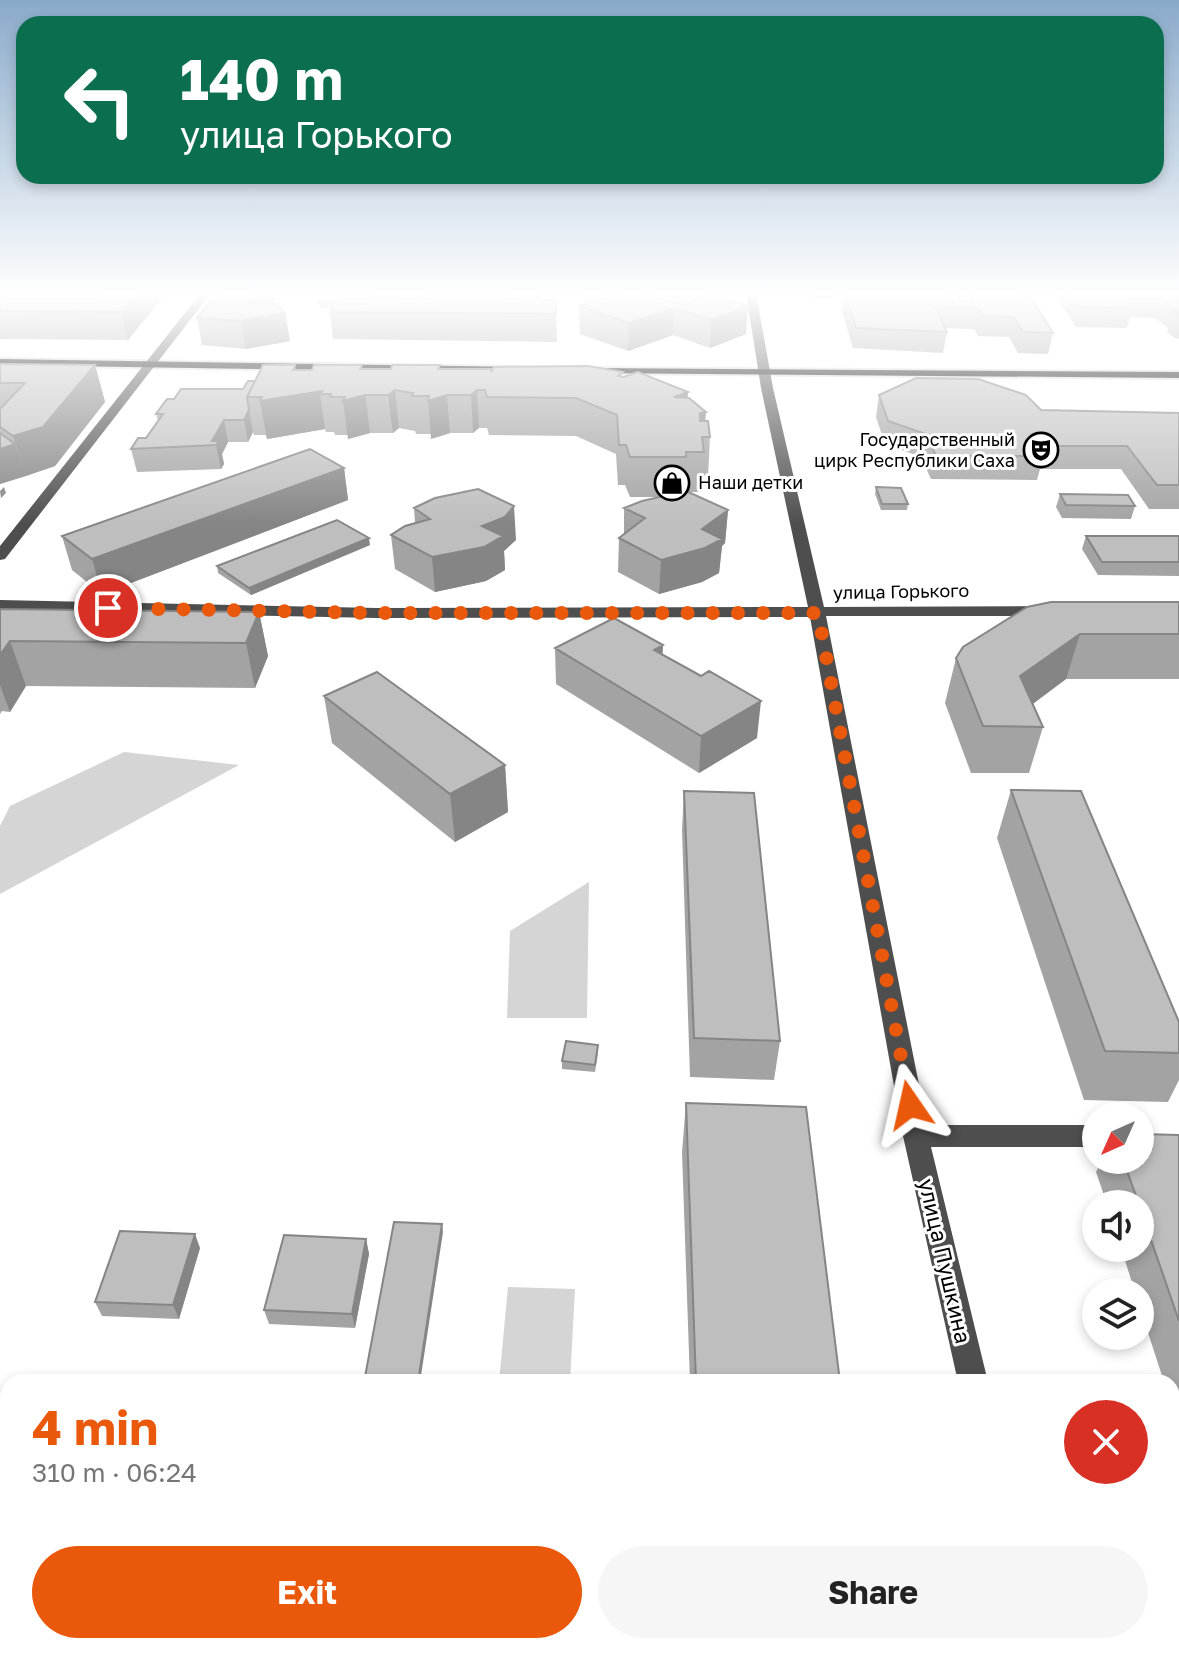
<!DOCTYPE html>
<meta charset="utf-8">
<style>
body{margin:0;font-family:"Golos Text",sans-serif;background:#f6f6f6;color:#222;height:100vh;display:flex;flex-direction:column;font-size:30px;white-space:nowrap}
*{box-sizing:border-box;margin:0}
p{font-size:26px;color:#767676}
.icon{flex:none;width:44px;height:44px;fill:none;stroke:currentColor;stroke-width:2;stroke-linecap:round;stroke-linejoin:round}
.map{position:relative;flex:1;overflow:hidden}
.details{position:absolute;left:0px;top:1374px;width:1180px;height:280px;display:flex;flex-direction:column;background:#fff;border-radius:24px 24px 0 0;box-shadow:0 4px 12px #0003}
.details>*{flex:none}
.guide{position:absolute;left:16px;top:16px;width:1148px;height:168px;border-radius:24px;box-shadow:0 4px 12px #0003;background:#0b6e4f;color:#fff;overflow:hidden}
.needle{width:52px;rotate:225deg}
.tools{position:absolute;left:1082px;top:1102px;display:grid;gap:16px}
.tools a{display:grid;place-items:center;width:72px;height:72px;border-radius:50%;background:#fff;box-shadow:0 4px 12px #0003;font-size:40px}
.pin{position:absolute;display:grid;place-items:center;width:68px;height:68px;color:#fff;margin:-34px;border:4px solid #fff;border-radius:50%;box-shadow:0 2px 8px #0007}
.me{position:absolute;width:88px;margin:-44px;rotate:349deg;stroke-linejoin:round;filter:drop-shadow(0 0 6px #0008)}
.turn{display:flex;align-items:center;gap:28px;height:168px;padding:0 32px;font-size:36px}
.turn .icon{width:104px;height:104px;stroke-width:2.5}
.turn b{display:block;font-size:56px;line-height:68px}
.round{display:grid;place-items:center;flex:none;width:84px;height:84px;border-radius:42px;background:#f6f6f6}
.summary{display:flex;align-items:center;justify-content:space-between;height:136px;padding:0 32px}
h1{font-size:48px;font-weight:700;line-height:60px;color:#ea580c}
.primary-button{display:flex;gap:16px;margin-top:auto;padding:16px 32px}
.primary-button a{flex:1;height:92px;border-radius:48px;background:#ea580c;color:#fff;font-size:32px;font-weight:700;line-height:92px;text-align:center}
.primary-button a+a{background:#f6f6f6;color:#222}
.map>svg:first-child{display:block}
.green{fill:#d5d5d5}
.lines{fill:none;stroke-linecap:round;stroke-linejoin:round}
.major-casing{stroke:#dbdbdb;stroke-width:4}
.minor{fill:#4e4e4e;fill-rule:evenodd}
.major{fill:#000;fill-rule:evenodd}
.wall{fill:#a3a3a3}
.shaded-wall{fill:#858585}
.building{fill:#bebebe;stroke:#858585;stroke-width:2}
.route{stroke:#ea580c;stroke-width:14;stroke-dasharray:0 25.2}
.labels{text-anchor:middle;stroke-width:6;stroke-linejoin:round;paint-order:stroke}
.far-poi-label{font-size:18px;fill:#000;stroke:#fff;text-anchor:end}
.far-street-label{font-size:18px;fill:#000;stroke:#fff}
.street-label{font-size:22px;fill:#000;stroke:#fff}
</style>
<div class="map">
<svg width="1179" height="1654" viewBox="0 0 1179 1654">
<rect width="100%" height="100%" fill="#fff"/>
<!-- green -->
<path class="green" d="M 124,752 L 239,765 L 0,894 L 0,826 L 10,806 Z
M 589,882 L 587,1018 L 507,1018 L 510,931 Z
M 508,1287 L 575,1289 L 570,1382 L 499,1382 Z"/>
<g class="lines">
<!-- major casing -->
<g class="major-casing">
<path id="major" d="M 0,359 L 520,367 L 526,370 L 520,373 L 0,365 Z
M 592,368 L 1179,372 L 1179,378 L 588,373 L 586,371 Z"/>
</g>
<!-- minor -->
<path class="minor" d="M 201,293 L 211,293 L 5,559 L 0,560 L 0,546 Z
M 746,293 L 756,293 L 773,388 L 824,607 L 1048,606 L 1056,611 L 1048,616 L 826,616 L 927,1125 L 1096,1125 L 1096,1147 L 931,1147 L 988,1382 L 958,1382 L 903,1136 L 810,617 L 377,618 L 0,610 L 0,600 L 377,608 L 808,607 L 761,388 Z
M 1017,1646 L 1053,1646 L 1055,1654 L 1019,1654 Z"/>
<!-- major -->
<use href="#major" class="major"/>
</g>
<!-- wall -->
<path class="wall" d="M 166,293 L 128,340 L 0,339 L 0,298 L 97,298 Z
M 221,293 L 278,293 L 271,303 L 285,313 L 290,341 L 246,349 L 202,345 L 197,318 L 213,302 Z
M 374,293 L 434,293 L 432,299 L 504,299 L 504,293 L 541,293 L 540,300 L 556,300 L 557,342 L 333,339 L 330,312 L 332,308 L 320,308 L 319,302 L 342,296 L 343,298 L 371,298 Z
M 585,293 L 603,293 L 602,299 L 654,297 L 654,293 L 715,293 L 715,296 L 746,334 L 710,348 L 673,335 L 628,351 L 580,334 L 579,306 L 590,303 L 584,303 Z
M 809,293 L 835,293 L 834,298 L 811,298 Z
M 843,293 L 947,293 L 951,301 L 959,301 L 955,293 L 1028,293 L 1053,333 L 1048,354 L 1018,353 L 1009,337 L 978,336 L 974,329 L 945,328 L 947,332 L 943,353 L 853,348 L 841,308 Z
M 1054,293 L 1179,293 L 1179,339 L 1175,338 L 1167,332 L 1168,328 L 1155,318 L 1130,317 L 1127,328 L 1076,327 Z
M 0,364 L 95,365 L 105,402 L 55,466 L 0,484 Z
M 440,369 L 623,377 L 688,392 L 687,398 L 705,421 L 710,437 L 708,476 L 702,476 L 701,492 L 688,492 L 728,510 L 725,543 L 722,546 L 719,573 L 702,582 L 659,594 L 618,572 L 619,538 L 624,534 L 624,508 L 658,497 L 630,497 L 625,485 L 618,485 L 616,454 L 576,436 L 489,435 L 487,428 L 479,428 L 473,433 L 450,433 L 431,439 L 431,434 L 416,434 L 415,431 L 399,428 L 393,433 L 370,433 L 348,439 L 348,435 L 335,435 L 334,432 L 326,432 L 325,429 L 267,439 L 266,435 L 254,435 L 253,432 L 248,442 L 228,442 L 222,454 L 224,464 L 221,469 L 137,472 L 131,449 L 146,438 L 158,421 L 156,414 L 243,389 L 255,381 L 296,370 Z
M 879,395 L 1041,410 L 1179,413 L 1179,509 L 1149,509 L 1121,469 L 1040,469 L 1037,480 L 931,479 L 921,457 L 885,444 L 876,417 Z
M 344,468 L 348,500 L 102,594 L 72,570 L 62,536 Z
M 876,487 L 908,504 L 907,510 L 881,510 L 875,494 Z
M 1060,494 L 1135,506 L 1131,519 L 1062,518 L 1056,507 Z
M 414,508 L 516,540 L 504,551 L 505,570 L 486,581 L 435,592 L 395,569 L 391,535 L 415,523 Z
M 1086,536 L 1179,536 L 1179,576 L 1098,575 L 1082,549 Z
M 370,545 L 251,595 L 218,573 L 217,566 Z
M 1179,602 L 1179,679 L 1066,679 L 1033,704 L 1043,727 L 1029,773 L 971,773 L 945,703 L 956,658 Z
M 0,609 L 259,612 L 268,656 L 255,688 L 26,686 L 10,712 L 2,711 L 0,714 Z
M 663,645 L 662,654 L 701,676 L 757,738 L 699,773 L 556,684 L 555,648 Z
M 324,696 L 505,765 L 508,812 L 455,842 L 332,743 Z
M 1011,790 L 1179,1022 L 1179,1080 L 1168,1102 L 1084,1100 L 997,838 Z
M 684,791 L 780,1041 L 774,1080 L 690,1077 L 682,830 Z
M 598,1053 L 595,1072 L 562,1069 L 562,1061 Z
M 686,1103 L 840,1382 L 690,1382 L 682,1152 Z
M 1179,1135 L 1179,1429 L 1172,1407 L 1172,1382 L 1164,1382 L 1140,1308 L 1140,1292 L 1135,1292 L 1121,1248 L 1140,1248 L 1140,1204 L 1107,1204 L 1096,1172 L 1102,1160 L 1140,1160 Z
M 366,1239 L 369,1254 L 355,1328 L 269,1324 L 264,1310 Z
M 200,1248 L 179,1319 L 102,1316 L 95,1302 Z
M 8,1407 L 8,1484 L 0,1484 L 0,1420 Z"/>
<!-- shaded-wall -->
<path class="shaded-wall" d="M 138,293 L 166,293 L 128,340 L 121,312 Z
M 255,293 L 278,293 L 261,317 L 285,313 L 290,341 L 246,349 L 241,321 L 248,303 Z
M 748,306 L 746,334 L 710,348 L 711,320 Z
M 674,308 L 673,335 L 628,351 L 629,323 Z
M 95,365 L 105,402 L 55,466 L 26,476 L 13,436 Z
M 295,365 L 300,394 L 322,391 L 320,394 L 325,429 L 267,439 L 260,401 L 293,370 Z
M 362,365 L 370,433 L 348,439 L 343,401 Z
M 440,365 L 442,396 L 447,395 L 450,433 L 431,439 L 428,401 Z
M 395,390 L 399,428 L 393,433 L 388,395 Z
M 477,390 L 479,428 L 473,433 L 471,395 Z
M 688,392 L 686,429 L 674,397 Z
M 249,410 L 253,432 L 248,442 L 244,420 Z
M 706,412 L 704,437 L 700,413 Z
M 224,420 L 228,442 L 222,454 L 224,464 L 221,469 L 216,445 L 212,441 Z
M 15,444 L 26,476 L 0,484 L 0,449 Z
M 344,468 L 348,500 L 102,594 L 92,559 Z
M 4,487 L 6,493 L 1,498 L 0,491 Z
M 514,506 L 516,540 L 504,551 L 505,570 L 486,581 L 435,592 L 432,557 Z
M 728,510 L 725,543 L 722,546 L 719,573 L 702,582 L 659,594 L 661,560 Z
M 369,538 L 370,545 L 251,595 L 249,588 Z
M 259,612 L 268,656 L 255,688 L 246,643 Z
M 1080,634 L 1066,679 L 1008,722 L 1020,676 Z
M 10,641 L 26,686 L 10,712 L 0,685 L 0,655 Z
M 663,645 L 661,682 L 654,650 Z
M 761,701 L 757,738 L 699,773 L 701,736 Z
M 505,765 L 508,812 L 455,842 L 450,794 Z
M 442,1224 L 443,1232 L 420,1382 L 418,1382 Z
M 195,1234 L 200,1248 L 179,1319 L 173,1305 Z
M 366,1239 L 369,1254 L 355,1328 L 352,1314 Z
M 35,1646 L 55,1646 L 53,1654 L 32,1654 Z"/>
<!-- building -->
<path class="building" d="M 102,293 L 138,293 L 121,312 L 0,311 L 0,298 L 97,298 Z
M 221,293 L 255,293 L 248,303 L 275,303 L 285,313 L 241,321 L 197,318 L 210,302 L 213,302 Z
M 374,293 L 432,293 L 429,299 L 371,298 Z
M 585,293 L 602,293 L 602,298 L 584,297 Z
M 620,293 L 642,293 L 682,306 L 712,295 L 748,306 L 711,320 L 674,308 L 629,323 L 579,306 Z
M 845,293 L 947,293 L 951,301 L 973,302 L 968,293 L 1028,293 L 1053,333 L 1023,332 L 1014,317 L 983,316 L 978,308 L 936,308 L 947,332 L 856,328 Z
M 1071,293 L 1179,293 L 1179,316 L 1173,312 L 1178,312 L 1161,298 L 1124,298 L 1132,308 L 1081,307 Z
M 323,296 L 342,296 L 341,298 L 338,298 L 335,303 L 319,302 Z
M 338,298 L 556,300 L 556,314 L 330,312 Z
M 0,364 L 95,365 L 43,427 L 13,436 L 0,427 L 0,409 L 25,383 L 0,383 Z
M 263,365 L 295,365 L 293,370 L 312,370 L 314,365 L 362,365 L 360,369 L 391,369 L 392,365 L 440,365 L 438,369 L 492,369 L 491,372 L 494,367 L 588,366 L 623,372 L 618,376 L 624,377 L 638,372 L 688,392 L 674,397 L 689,398 L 706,412 L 700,413 L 700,421 L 708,421 L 710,437 L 702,437 L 704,452 L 686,452 L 686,457 L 630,457 L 626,445 L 619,445 L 617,415 L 576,398 L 487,397 L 485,390 L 477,390 L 471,395 L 447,395 L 428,401 L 429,396 L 412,396 L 413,393 L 395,390 L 388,395 L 365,395 L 343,401 L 345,397 L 330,397 L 331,394 L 320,394 L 322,391 L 260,401 L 262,397 L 247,397 Z
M 916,378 L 978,379 L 1026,395 L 1041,410 L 1179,413 L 1179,485 L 1157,485 L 1127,446 L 1036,446 L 1043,456 L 936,456 L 926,434 L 888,421 L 879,395 Z
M 248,381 L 255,381 L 247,397 L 249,410 L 244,420 L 224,420 L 212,441 L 219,441 L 216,445 L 131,449 L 138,438 L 146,438 L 163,414 L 156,414 L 167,399 L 174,399 L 181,389 L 243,389 Z
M 0,433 L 15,444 L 0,449 Z
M 310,449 L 344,468 L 92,559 L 62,536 Z
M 876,487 L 901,488 L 908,504 L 882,504 Z
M 478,489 L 514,506 L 505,517 L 482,526 L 503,536 L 484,547 L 432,557 L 391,535 L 405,526 L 430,519 L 414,508 L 435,498 Z
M 686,491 L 728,510 L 702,529 L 722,539 L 705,548 L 661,560 L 619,538 L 645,518 L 624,508 L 642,501 Z
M 1060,494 L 1128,495 L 1135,506 L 1066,505 Z
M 337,520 L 369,538 L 249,588 L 217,566 Z
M 1086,536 L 1179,536 L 1179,562 L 1102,562 Z
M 1051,602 L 1179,602 L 1179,634 L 1080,634 L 1020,676 L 1043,727 L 983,726 L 956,658 L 963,647 L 1027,607 Z
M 0,609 L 259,612 L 246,643 L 10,641 L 0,655 Z
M 614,618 L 663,645 L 654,650 L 701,676 L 709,671 L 761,701 L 701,736 L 555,648 Z
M 377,672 L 505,765 L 450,794 L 324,696 Z
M 1011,790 L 1081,791 L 1179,1022 L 1179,1053 L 1105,1051 Z
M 684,791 L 754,793 L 780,1041 L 694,1038 Z
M 566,1041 L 598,1045 L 595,1065 L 562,1061 Z
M 686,1103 L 806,1107 L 840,1382 L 696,1382 Z
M 1140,1134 L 1179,1135 L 1179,1321 L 1140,1208 L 1140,1204 L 1139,1204 L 1123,1160 L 1140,1160 Z
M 394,1222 L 442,1224 L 418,1382 L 364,1382 Z
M 120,1231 L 195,1234 L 173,1305 L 95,1302 Z
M 284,1235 L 366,1239 L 352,1314 L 264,1310 Z
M 6,1407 L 8,1407 L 8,1472 L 0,1471 L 0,1420 Z
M 0,1507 L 8,1507 L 8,1646 L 35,1646 L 32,1654 L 0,1654 Z
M 598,1646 L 889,1646 L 890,1654 L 598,1654 Z"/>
<!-- sky -->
<linearGradient id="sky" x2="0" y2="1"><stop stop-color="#89aaca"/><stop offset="0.56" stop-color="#fff"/><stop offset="1" stop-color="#fff" stop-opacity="0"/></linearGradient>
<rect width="1179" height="524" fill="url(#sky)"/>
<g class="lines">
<!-- route -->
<path class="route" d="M 108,608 L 377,613 L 818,613 L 910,1105"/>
</g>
<!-- icons -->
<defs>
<g id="theatre-ring" transform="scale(1.8)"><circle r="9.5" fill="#fff" stroke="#000" stroke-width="1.5"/><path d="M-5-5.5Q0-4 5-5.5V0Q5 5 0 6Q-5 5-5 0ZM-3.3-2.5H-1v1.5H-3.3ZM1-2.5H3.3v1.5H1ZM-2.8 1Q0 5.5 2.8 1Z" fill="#000"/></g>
<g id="shop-ring" transform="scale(1.8)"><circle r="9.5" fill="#fff" stroke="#000" stroke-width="1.5"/><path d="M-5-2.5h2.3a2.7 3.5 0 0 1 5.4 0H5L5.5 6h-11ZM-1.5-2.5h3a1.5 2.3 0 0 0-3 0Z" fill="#000"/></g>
</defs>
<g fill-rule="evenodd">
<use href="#theatre-ring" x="1041" y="450"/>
<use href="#shop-ring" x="672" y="483"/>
</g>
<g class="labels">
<!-- far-poi labels -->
<g class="far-poi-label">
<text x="1015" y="446">Государственный<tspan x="1015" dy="21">цирк Республики Саха</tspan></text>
<text x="698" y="489" text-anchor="start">Наши детки</text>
</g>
<!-- far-street labels -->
<g class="far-street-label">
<text transform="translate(901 592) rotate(-1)" y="6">улица Горького</text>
</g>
<!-- street labels -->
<g class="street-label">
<text transform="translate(945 1261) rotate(77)" y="8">улица Пушкина</text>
</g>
</g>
</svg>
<div class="tools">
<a><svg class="needle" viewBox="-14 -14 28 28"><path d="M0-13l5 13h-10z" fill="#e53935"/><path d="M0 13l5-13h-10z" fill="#767676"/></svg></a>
<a><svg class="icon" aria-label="sound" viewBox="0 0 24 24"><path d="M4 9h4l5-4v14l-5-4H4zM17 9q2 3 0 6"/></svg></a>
<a><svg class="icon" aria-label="layers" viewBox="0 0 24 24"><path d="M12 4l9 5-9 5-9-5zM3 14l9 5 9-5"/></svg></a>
</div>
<div class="pin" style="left:108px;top:608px;background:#d93025"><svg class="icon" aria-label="arrive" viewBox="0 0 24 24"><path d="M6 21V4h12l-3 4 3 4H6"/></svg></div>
<svg class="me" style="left:910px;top:1105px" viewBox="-20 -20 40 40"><path d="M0-17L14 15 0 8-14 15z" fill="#ea580c" stroke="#fff" stroke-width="4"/></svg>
<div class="guide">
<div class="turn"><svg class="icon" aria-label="left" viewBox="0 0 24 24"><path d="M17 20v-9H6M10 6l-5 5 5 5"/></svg><div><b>140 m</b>улица Горького</div></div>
</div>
<section class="details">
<div class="summary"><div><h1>4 min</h1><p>310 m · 06:24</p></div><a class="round" style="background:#d93025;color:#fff"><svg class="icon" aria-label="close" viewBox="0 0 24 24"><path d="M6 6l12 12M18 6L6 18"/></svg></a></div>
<div class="primary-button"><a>Exit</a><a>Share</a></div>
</section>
</div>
